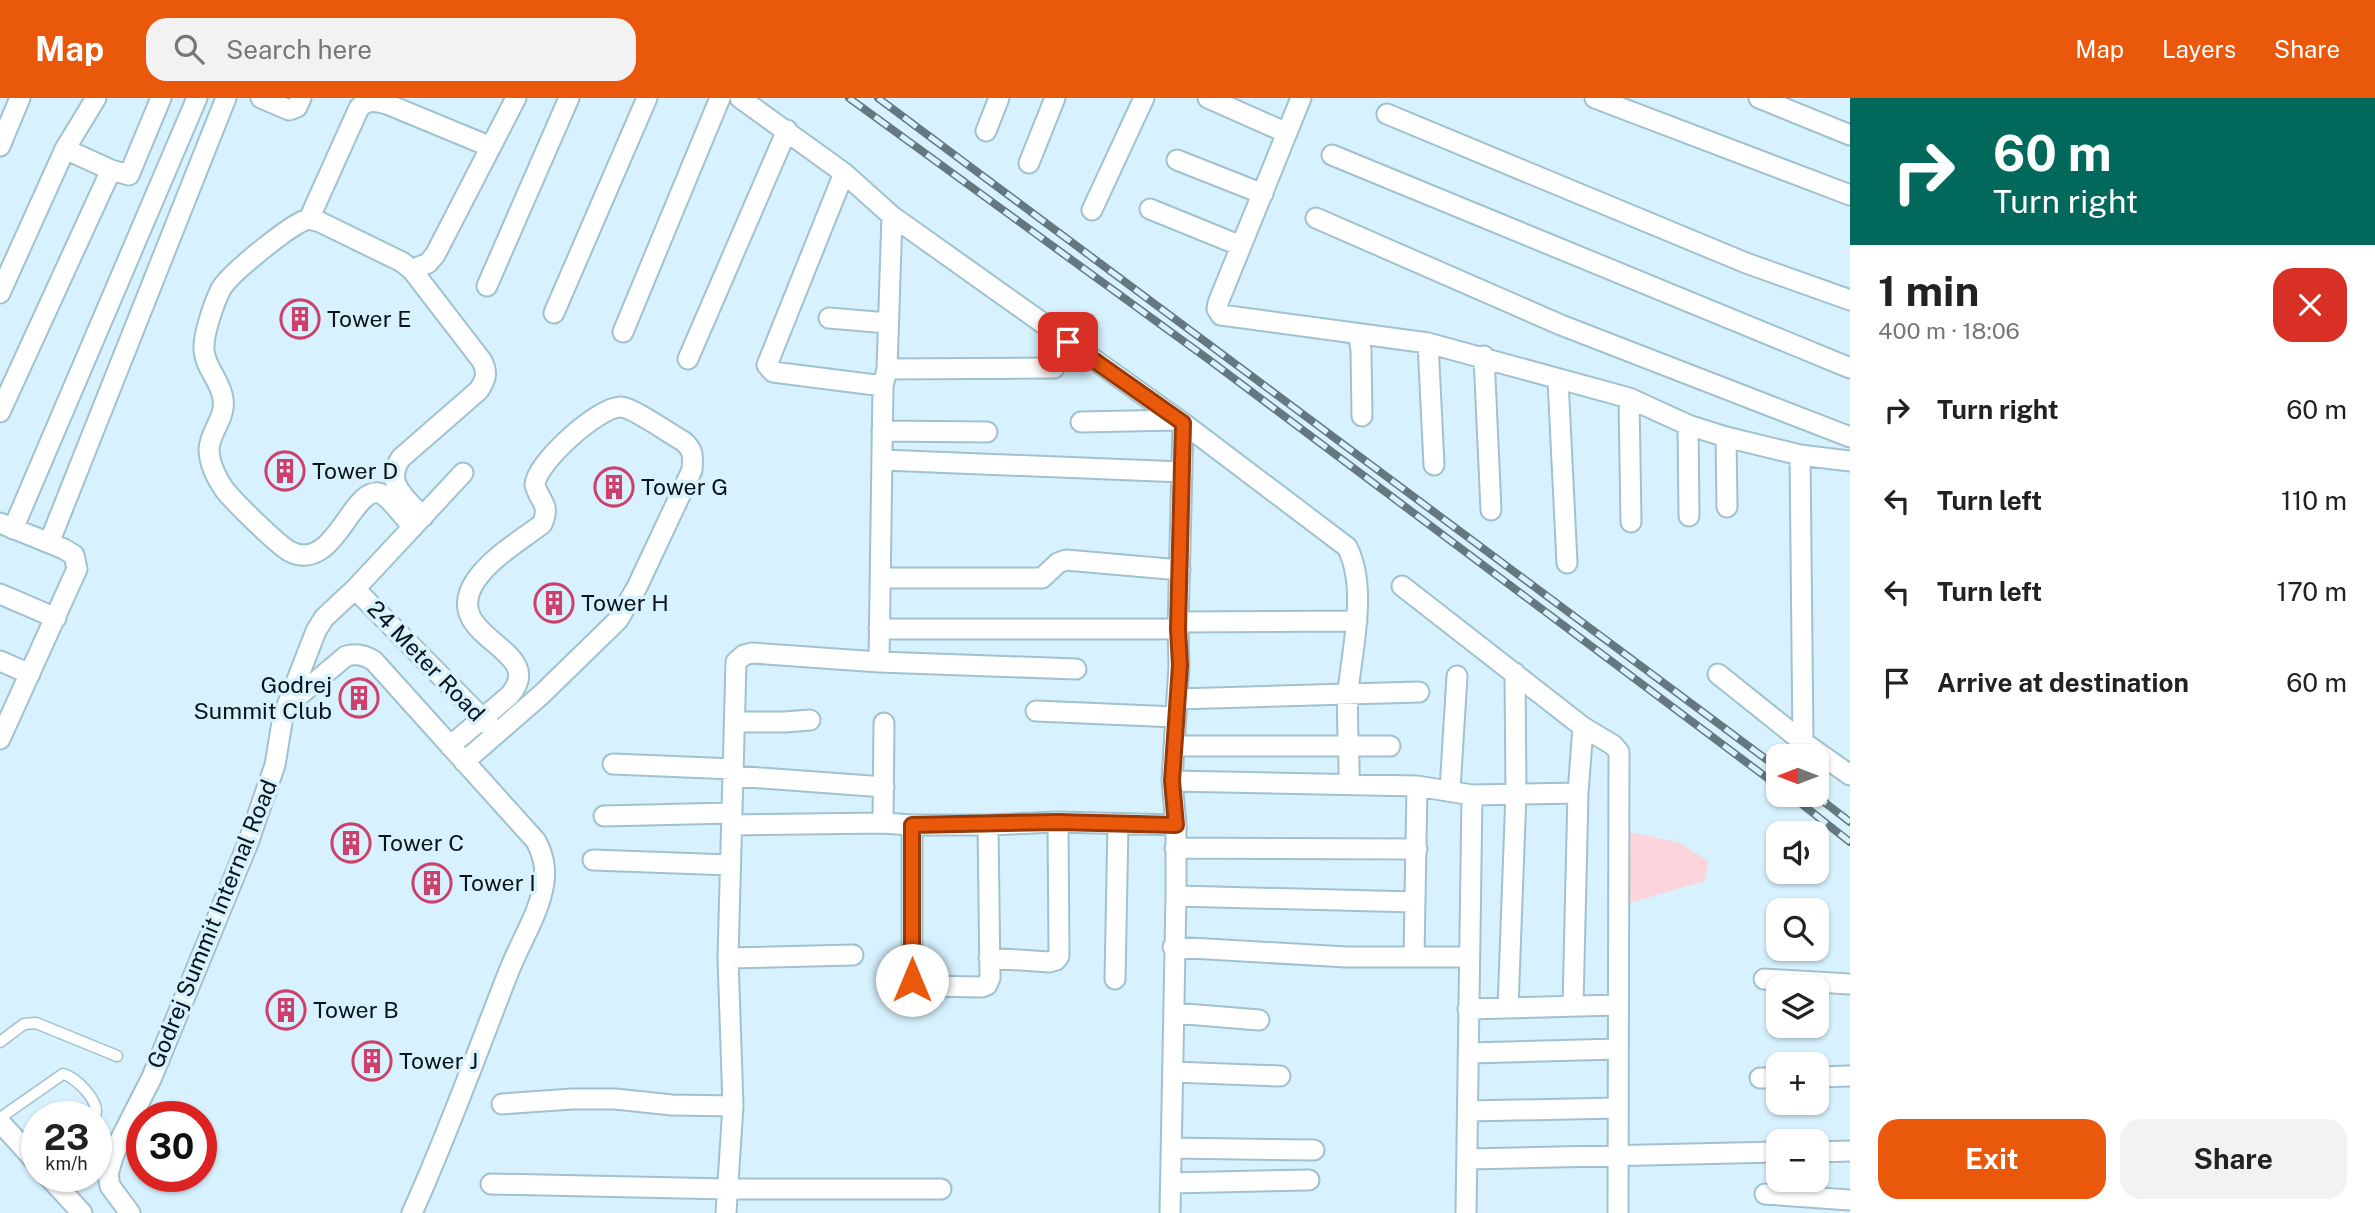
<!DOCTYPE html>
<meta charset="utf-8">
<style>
body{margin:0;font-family:"Public Sans",sans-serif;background:#f2f2f2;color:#222;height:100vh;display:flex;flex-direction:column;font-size:26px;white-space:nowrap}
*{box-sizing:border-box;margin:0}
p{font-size:23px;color:#767676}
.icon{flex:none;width:38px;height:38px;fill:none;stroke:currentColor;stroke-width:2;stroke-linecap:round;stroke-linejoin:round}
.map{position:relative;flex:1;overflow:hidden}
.side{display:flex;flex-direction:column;background:#fff;width:525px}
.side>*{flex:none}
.top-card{background:#00695c;color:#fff;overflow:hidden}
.needle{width:46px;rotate:270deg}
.buttons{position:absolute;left:1766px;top:646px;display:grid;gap:14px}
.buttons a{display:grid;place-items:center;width:63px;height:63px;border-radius:14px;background:#fff;box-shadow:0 2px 5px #0004;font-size:35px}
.speed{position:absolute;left:21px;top:1003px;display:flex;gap:14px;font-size:35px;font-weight:700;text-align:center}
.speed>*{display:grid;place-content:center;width:91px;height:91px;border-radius:50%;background:#fff;box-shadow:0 2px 5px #0004;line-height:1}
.speed small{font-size:18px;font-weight:400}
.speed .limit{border:10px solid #d22;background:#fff;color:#111}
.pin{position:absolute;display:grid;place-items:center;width:60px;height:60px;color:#fff;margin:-30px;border-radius:14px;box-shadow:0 4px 10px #0006}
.me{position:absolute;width:77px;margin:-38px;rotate:0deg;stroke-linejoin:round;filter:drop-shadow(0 0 5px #0008)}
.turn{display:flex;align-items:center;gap:24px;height:147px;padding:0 28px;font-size:32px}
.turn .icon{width:91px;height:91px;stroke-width:2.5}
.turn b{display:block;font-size:49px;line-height:60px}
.round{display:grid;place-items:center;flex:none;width:74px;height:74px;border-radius:21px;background:#f2f2f2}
.overview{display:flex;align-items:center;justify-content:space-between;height:119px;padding:0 28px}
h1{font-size:42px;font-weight:700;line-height:52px}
.primary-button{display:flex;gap:14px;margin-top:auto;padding:14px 28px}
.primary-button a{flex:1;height:80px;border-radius:21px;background:#ea580c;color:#fff;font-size:28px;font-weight:700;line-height:80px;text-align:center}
.primary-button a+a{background:#f2f2f2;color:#222}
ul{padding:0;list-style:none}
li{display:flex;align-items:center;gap:21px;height:91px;padding:0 28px}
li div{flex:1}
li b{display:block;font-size:26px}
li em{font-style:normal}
header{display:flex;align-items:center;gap:42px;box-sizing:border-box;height:98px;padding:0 35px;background:#ea580c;color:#fff}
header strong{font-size:33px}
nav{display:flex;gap:38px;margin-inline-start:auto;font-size:24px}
.search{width:490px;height:63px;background:#f2f2f2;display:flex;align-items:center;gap:18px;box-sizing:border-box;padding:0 24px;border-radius:21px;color:#767676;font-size:26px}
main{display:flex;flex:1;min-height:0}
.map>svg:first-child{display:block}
.green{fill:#fcd4db}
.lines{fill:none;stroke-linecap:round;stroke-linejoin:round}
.service-casing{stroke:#a1c1cf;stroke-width:13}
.minor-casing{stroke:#a1c1cf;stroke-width:23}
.service{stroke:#fff;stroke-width:10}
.minor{stroke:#fff;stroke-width:19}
.rail-casing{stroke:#657880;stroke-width:8}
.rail{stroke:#d7f2fe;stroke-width:5;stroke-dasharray:16;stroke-linecap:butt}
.route-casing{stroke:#983908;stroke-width:18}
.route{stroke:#ea580c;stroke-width:12}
.labels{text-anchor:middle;stroke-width:7;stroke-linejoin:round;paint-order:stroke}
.poi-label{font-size:23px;fill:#081419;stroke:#d7f2fe;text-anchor:start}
.street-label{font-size:23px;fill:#081419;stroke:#d7f2fe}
</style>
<header>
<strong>Map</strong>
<div class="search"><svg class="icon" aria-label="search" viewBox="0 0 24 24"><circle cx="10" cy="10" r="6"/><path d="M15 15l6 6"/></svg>Search here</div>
<nav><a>Map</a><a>Layers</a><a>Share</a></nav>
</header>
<main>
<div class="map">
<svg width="1850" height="1115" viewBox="0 0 1850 1115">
<rect width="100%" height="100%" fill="#d7f2fe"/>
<!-- green -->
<path class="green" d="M 1625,733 L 1678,744 L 1708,763 L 1705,783 L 1623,807 Z"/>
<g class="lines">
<!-- service casing -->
<g class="service-casing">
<path id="service" d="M 0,944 L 24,926 L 36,925 L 117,958
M 0,1020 L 63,976 C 76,979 101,1004 95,1018"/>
</g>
<!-- minor casing -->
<g class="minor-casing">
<path id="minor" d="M 261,0 L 289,12 L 297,9 L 301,0
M 740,0 L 844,75 L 892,118 L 1183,325 L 1347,449 C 1368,489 1352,551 1348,594 C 1346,625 1350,657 1349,687
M 1208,0 L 1287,35
M 1301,0 L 1218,205 L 1217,211 L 1221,217 L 1428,245 L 1629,300 L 1688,327 L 1726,339 L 1800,357 L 1850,363
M 1595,0 L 1850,97
M 1759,0 L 1850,37
M 1387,16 L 1746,165 L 1850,202
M 986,33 L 999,0
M 0,48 L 20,0
M 65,51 L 111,72 L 129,77 L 161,0
M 1332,57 L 1850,270
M 1177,62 L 1263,96
M 1029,65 L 1055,0
M 844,75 L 767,267 L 773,274 L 883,288
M 1150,111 L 1241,148
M 1092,112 L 1144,0
M 1316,120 L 1561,227 L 1850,339
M 309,121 L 359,10 C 368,1 375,3 387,6 L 491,49
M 412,172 L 428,165 L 435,157 L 516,0
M 487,188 L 569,0
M 0,195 L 65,51 L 96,0
M 554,215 L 647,0
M 829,220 L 888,225
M 623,234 L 720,0
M 1358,236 L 1361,252 L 1362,318
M 1428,245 L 1434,367
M 1484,258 L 1491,412
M 688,261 L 787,32
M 887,271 L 1054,270
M 1558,282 L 1567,465
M 1629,300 L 1631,424
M 0,314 L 111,72
M 1081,324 L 1176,322
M 1688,327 L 1689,418
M 882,333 L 987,334
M 1726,339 L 1727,409
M 1800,357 L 1803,644
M 883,362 L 1182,374
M 0,425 L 64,451 L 74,457 L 77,471 L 0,641
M 413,429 C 406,422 388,397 379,395 C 351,389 334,477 289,453 C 277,446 233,403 224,391 C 216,380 209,364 209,351 C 210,333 226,320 223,301 C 221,283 205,270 204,252 C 203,236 214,205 221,191 C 230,175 286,131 303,123 L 309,121 L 320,124 L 402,164 L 412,172 L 482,263 C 488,275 486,281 479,292 L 401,360 C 383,385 406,400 423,419
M 13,431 L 197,0
M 49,445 L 226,0
M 881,480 L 1042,480 L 1058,465 L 1066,462 L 1180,472
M 1402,488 L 1583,629 L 1613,647 L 1619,654 L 1618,1115
M 355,491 L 490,628
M 0,496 L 56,520
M 1178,524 L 1357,523
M 879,531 L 1178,531
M 0,563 L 30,576
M 879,564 L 883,288 L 887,271 L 892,118
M 1718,576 L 1803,644 L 1850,677
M 1178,601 L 1419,594
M 289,606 L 346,558 C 357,555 365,557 374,563 L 536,743 C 543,757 546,768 544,784 C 540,815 520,844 509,873 C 477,954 448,1036 412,1115
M 1036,613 L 1176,619
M 736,624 L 785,624 L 810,622
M 450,648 L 509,598 C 552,550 436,541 476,482 C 492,459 520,443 542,426 C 551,406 540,405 535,387 C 535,366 599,308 621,309 C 634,310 670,336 683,343 C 694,352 693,359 692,372 L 637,489 L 618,522 L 542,596 L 464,664
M 1174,648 L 1390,648
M 613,666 L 734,671
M 734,678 L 884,689
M 1172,683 L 1417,688 L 1472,697 L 1578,695
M 1450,692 L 1457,578
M 604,718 L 732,715
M 883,725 L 884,625
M 732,727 L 883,725 L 912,727 L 988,727 L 1058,724 L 1176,727
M 912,727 L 912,882 L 914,887 L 920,888 L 982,889 L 987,887 L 990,880 L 988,727
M 1175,750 L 1417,751
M 593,762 L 730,767
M 1176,798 L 1415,804
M 1173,849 L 1346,859 L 1468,859
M 1414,859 L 1417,688
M 728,860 L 853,857
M 989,860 L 1049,864 L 1056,862 L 1059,858 L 1058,724
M 1115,881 L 1118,726
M 1764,881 L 1850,886
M 1573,908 L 1578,695 L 1583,629
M 1508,910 L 1516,695 L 1515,575
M 1468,911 L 1618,907
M 1174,915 L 1259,922
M 1470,955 L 1618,951
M 1173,974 L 1280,978
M 1816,979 L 1850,978
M 1760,980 L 1778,980
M 502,1006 L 572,1001 L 615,1001 L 672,1007 L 733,1008
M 1469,1013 L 1618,1010
M 0,1024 L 37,1065
M 1172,1050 L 1314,1052
M 1816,1054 L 1850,1053
M 1468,1061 L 1778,1054
M 48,1078 L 82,1115
M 1171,1085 L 1309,1082
M 491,1086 L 727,1091 L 941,1091
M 1765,1096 L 1850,1102
M 130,1115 L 110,1088 L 108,1076 L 113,1059 L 119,1044 L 152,979 L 248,745 L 275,667 L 283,618 L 316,533 L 324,520 L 355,491 L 463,375
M 726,1115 L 733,1008 L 728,860 L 736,564 L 744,557 L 752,555 L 879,564 L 1076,571
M 1170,1115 L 1176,798 L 1176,727 L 1172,683 L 1179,567 L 1178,531 L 1183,325
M 1466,1115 L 1472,697"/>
</g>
<!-- service -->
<use href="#service" class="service"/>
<!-- minor -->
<use href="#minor" class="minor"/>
<!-- rail casing -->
<g class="rail-casing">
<path id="rail" d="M 849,0 L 1208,261 L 1778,688
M 878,0 L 1778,670
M 1789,696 L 1850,744
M 1814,696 L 1850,724"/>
</g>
<!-- rail -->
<use href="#rail" class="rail"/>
</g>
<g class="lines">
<!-- route casing -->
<g class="route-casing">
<path id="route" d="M 912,882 L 912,727 L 1058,724 L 1176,727 L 1172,683 L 1180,567 L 1178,531 L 1183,325 L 1068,244"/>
</g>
<!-- route -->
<use href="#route" class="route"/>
</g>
<!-- icons -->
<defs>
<g id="building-ring" transform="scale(2.0125)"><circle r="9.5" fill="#d7f2fe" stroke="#ce406c" stroke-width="1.5"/><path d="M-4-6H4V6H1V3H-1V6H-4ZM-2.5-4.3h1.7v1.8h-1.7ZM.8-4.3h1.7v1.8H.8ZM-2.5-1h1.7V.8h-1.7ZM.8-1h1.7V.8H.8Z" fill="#ce406c"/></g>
</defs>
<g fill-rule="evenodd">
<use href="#building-ring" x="300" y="221"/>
<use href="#building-ring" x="285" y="373"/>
<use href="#building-ring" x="614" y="389"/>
<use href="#building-ring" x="554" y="505"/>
<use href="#building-ring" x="359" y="600"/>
<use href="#building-ring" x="351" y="745"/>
<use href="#building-ring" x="432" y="785"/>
<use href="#building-ring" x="286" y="912"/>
<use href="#building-ring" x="372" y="963"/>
</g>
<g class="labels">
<!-- poi labels -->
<g class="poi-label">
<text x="327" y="229">Tower E</text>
<text x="312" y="381">Tower D</text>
<text x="641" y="397">Tower G</text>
<text x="581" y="513">Tower H</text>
<text x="332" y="595" text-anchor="end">Godrej<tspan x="332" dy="26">Summit Club</tspan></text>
<text x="378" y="753">Tower C</text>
<text x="459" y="793">Tower I</text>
<text x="313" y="920">Tower B</text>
<text x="399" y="971">Tower J</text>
</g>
<!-- street labels -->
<g class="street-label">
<text transform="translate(426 563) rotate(46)" y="8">24 Meter Road</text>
<text transform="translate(212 826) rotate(-68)" y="8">Godrej Summit Internal Road</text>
</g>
</g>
</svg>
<div class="buttons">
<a><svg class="needle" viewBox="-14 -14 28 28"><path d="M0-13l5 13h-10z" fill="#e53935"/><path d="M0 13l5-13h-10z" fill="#767676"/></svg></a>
<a><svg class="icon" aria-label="sound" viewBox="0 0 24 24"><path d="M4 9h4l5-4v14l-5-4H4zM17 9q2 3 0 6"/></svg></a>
<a><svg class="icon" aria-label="search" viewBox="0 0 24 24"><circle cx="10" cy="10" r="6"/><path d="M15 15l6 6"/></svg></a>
<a><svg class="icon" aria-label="layers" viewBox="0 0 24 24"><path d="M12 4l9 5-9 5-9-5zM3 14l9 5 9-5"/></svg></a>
<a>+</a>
<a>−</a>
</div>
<div class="speed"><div>23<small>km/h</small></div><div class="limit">30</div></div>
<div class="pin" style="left:1068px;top:244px;background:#d93025"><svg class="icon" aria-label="arrive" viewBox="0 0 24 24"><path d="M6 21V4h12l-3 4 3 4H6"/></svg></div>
<svg class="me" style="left:912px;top:882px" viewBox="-20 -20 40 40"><circle r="19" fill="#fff"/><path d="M0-13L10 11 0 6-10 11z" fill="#ea580c"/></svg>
</div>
<section class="side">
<div class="top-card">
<div class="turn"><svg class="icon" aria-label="right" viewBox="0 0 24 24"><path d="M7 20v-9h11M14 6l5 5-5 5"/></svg><div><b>60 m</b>Turn right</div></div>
</div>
<div class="overview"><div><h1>1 min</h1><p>400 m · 18:06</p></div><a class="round" style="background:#d93025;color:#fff"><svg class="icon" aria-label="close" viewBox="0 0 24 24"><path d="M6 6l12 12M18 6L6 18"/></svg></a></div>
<ul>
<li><svg class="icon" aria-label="right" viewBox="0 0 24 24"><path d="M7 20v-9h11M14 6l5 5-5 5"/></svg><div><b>Turn right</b></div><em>60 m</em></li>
<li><svg class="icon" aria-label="left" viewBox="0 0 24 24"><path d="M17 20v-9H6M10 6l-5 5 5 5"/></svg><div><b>Turn left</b></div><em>110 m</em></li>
<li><svg class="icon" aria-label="left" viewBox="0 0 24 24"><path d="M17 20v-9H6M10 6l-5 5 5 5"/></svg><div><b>Turn left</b></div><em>170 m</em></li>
<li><svg class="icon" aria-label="arrive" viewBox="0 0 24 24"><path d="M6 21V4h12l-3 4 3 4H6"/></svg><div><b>Arrive at destination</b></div><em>60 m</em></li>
</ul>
<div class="primary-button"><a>Exit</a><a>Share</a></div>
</section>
</main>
